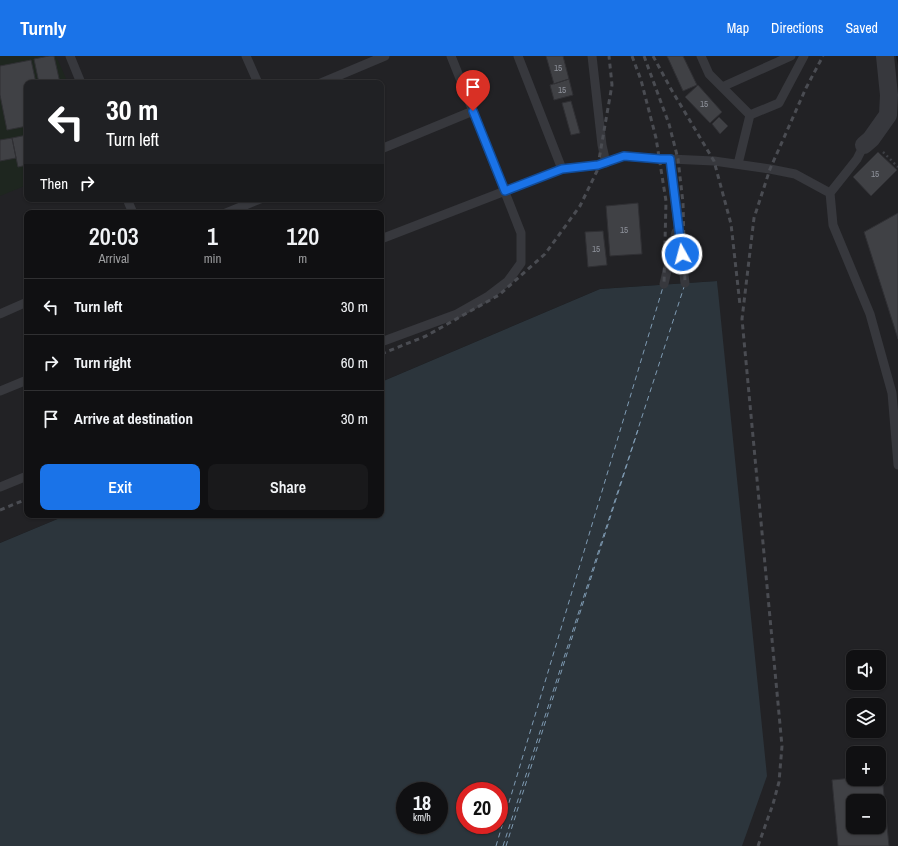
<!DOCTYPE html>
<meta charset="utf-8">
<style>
body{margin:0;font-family:"Archivo Narrow",sans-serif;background:#19191b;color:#f1f3f6;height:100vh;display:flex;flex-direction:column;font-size:15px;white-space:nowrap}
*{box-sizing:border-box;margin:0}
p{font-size:13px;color:#9c9d9f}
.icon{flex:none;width:22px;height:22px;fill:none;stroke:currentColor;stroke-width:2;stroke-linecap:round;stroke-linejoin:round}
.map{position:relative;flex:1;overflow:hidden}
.panel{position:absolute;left:24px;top:154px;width:360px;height:308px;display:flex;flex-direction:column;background:#101012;border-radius:8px;box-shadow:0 1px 3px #0004,0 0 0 1px #303032}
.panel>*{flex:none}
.banner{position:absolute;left:24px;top:24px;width:360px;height:122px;border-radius:8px;box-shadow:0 1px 3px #0004,0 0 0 1px #303032;background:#202124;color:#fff;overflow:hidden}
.fabs{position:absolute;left:846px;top:594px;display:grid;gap:8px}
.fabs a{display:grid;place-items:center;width:40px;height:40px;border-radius:8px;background:#101012;box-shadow:0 1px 3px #0004,0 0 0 1px #303032;font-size:20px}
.speed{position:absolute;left:396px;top:726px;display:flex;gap:8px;font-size:20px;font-weight:700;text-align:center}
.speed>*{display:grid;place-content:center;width:52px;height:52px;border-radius:50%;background:#101012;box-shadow:0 1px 3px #0004,0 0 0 1px #303032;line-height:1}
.speed small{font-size:10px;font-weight:400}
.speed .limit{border:6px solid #d22;background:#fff;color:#111}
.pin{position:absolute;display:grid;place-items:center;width:34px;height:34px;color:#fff;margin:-41px -17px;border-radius:50% 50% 50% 0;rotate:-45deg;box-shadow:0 0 4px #0007}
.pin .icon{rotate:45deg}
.me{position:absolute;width:44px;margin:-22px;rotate:353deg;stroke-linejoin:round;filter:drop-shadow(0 0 3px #0008)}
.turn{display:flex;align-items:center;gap:14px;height:84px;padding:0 16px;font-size:18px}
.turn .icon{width:52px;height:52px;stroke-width:2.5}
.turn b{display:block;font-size:28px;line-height:34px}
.then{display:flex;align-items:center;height:38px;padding:0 16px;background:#0003;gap:8px;font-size:15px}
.eta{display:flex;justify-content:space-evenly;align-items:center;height:68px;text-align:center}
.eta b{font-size:24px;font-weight:600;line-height:28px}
.primary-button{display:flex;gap:8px;margin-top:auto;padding:8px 16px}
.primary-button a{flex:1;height:46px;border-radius:8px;background:#1a73e8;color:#fff;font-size:16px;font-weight:600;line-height:46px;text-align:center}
.primary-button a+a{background:#19191b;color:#f1f3f6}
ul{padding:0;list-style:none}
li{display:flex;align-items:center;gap:12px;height:56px;padding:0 16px;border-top:1px solid #303032}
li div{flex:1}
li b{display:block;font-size:15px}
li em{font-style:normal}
header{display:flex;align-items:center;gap:24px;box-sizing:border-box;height:56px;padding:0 20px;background:#1a73e8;color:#fff}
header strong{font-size:19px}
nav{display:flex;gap:22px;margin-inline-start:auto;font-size:14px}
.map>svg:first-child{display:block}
.built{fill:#222225;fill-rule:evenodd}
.green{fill:#1e261f}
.water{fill:#2c353c;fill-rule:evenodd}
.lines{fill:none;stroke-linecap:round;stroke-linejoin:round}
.ferry{stroke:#7f9bb3;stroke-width:1;stroke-dasharray:5 4;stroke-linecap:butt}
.building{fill:#404145;stroke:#303034;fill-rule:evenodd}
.path{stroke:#3d3f44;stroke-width:2.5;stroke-dasharray:2 3;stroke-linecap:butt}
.lane{stroke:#37383d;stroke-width:9}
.street{stroke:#37383d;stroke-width:18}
.rail{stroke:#4a4c52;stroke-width:3;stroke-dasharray:5 4;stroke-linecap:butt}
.route-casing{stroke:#114b97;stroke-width:10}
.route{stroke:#1a73e8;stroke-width:7}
.labels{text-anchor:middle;stroke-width:3;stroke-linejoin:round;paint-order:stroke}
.number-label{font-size:9px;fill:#8e929b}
</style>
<header>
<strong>Turnly</strong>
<nav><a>Map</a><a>Directions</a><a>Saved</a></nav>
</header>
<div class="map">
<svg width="898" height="790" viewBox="0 0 898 790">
<rect width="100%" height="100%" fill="#161618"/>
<!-- built -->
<path class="built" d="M 0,0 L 896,0 L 898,9 L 898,790 L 742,790 L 717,225 L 600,233 L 381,326 L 381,157 L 27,157 L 27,459 L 67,459 L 0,487 ZM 27,27 L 381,27 L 381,143 L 27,143 ZM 853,601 L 879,601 L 879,627 L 853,627 ZM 853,649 L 879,649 L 879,675 L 853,675 ZM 853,697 L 879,697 L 879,723 L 853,723 ZM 853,745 L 879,745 L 879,771 L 853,771 Z"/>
<!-- green -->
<path class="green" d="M 0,0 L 56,0 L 68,27 L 27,27 L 27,129 L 0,140 Z"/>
<!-- water -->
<path class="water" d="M 717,225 L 767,720 L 742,790 L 0,790 L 0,487 L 67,459 L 381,459 L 381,326 L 600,233 ZM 405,735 L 439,735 L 439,769 L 405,769 ZM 465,735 L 499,735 L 499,769 L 465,769 Z"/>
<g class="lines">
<!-- ferry -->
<path class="ferry" d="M 496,790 L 663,231
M 503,790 L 684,231
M 506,790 L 638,374"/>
</g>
<!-- building -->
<path class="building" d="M 49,0 L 54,0 L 60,27 L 39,27 L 34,3 Z
M 546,0 L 563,0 L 569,23 L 554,28 Z
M 667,0 L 683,0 L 697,29 L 683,35 Z
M 31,4 L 36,27 L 27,27 L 27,70 L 7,74 L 0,39 L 0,10 Z
M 569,23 L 573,39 L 554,44 L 550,29 Z
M 698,29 L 722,56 L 710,67 L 685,41 Z
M 571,45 L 580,77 L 571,79 L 562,47 Z
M 719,61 L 728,70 L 720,78 L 712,68 Z
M 27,79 L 27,109 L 18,111 L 12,82 Z
M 12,82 L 16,102 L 0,105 L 0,84 Z
M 878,96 L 897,114 L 871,140 L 853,121 Z
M 638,147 L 642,198 L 610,200 L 606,150 Z
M 898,157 L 898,283 L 864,176 Z
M 603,175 L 607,209 L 588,211 L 585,176 Z
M 879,719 L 882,719 L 889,790 L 838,790 L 832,724 L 853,722 L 853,723 L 879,723 ZM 853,745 L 879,745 L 879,771 L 853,771 Z"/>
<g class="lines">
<!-- path -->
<path class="path" d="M 883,96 L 898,111"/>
<!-- lane -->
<path class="lane" d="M 70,0 L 81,27
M 246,0 L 258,27
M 451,0 L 473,55
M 518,0 L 562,113
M 592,0 L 602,89 L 606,107
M 701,0 L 709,18 L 750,59 L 738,108
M 321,27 L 385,0
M 722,31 L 791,0
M 750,59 L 779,47 L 804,0
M 864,89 L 857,103 L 830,137 L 833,169 L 870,258 L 892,337 L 898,409
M 381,93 L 473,55 L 521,177 L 521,207 L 508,225 L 487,241 L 457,258 L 381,286
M 670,103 L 714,105 L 770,113 L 795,118 L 830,137
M 127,143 L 133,157
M 226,157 L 260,143
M 381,183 L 562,113 L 598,109 L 624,100 L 660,103 L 670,103 L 685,227
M 664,228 L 676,176
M 0,258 L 27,246
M 0,335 L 27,324
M 0,431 L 27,420"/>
<!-- street -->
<path class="street" d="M 864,89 L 871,83 L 888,59 L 889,39 L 885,0"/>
<!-- rail -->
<path class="rail" d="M 632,0 L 641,24 L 656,82 L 666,145 L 664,228
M 644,0 L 669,68 L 678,103 L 683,147 L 685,227
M 653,0 L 671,33 L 714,105 L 731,168 L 740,249
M 381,298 L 426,280 L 499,239 L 545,198 L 580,150 L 597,115 L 612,29 L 609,0
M 0,454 L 27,443
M 758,790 L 773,748 L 779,726 L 782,690 L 742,263 L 754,162 L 770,113 L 806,32 L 823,0"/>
</g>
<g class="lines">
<!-- route casing -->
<g class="route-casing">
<path id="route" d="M 473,55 L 505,135 L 562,113 L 598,109 L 624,100 L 660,103 L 670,103 L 682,198"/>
</g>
<!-- route -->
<use href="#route" class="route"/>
</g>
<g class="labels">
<!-- number labels -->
<g class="number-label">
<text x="558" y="15">15</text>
<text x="562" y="37">15</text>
<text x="704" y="51">15</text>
<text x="875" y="121">15</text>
<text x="624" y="177">15</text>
<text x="596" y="196">15</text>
</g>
</g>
</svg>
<div class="fabs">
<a><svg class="icon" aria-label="sound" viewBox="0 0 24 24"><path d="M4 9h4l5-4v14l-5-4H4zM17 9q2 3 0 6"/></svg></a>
<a><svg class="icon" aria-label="layers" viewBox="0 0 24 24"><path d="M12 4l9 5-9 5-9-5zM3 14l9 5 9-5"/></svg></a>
<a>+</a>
<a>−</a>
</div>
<div class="speed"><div>18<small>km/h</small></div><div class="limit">20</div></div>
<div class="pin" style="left:473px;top:55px;background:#d93025"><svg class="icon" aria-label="arrive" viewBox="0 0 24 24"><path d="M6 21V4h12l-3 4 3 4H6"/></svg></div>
<svg class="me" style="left:682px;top:198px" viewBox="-20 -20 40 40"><circle r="17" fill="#1a73e8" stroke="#fff" stroke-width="3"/><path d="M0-11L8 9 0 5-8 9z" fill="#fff"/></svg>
<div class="banner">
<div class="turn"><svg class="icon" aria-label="left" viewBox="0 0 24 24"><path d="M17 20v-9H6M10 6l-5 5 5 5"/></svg><div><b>30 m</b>Turn left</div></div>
<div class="then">Then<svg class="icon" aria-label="right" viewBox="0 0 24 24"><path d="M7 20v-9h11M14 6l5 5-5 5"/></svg></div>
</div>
<section class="panel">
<div class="eta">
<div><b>20:03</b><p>Arrival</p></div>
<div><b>1</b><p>min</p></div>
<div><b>120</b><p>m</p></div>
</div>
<ul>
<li><svg class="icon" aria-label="left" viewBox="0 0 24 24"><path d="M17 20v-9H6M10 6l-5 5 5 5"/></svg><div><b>Turn left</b></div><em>30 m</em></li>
<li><svg class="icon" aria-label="right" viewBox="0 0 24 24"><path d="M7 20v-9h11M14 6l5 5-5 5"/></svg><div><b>Turn right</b></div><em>60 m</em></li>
<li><svg class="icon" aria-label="arrive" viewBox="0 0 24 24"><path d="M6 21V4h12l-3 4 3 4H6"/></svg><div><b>Arrive at destination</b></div><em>30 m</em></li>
</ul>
<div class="primary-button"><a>Exit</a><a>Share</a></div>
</section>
</div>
